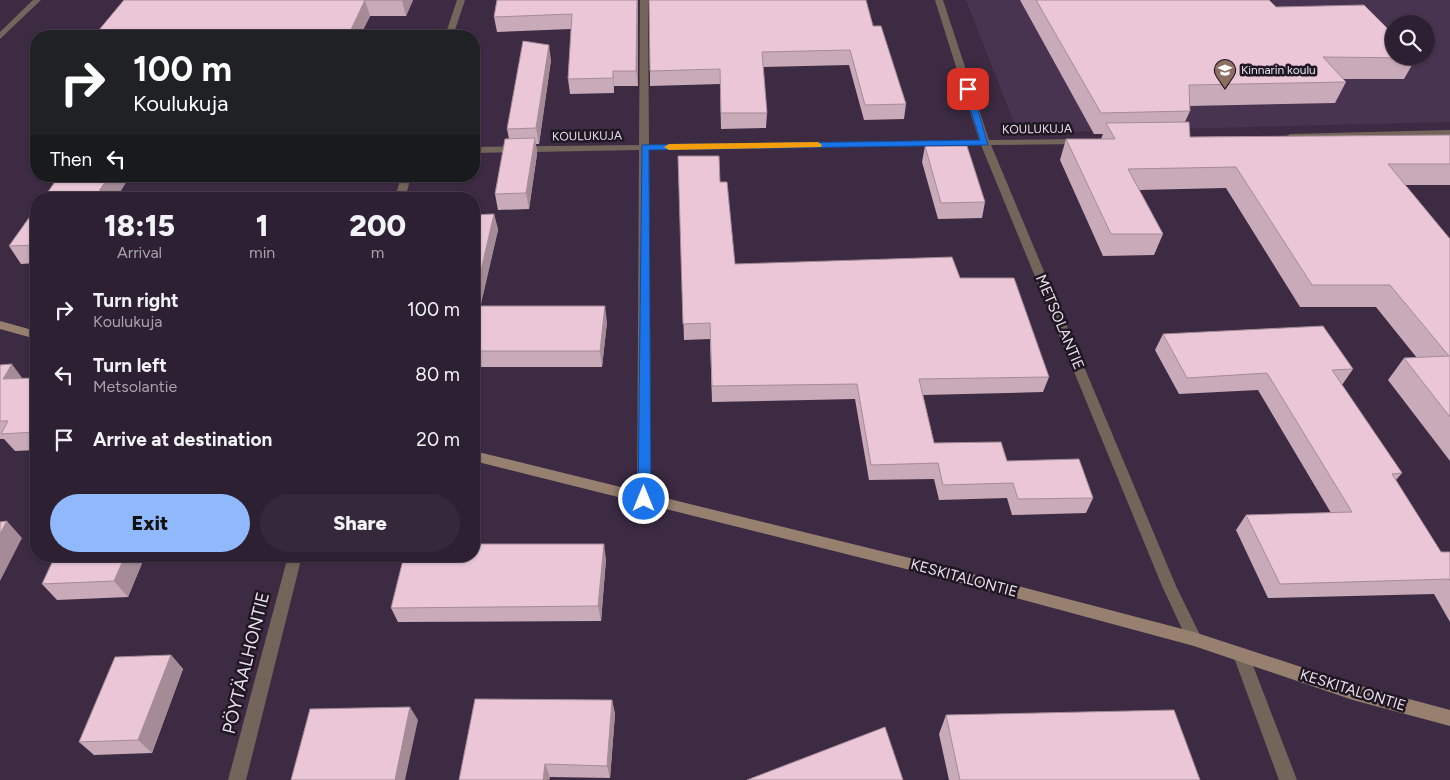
<!DOCTYPE html>
<meta charset="utf-8">
<style>
body{margin:0;font-family:Figtree,sans-serif;background:#35283a;color:#f1f3f6;height:100vh;display:flex;flex-direction:column;font-size:19px;white-space:nowrap}
*{box-sizing:border-box;margin:0}
p{font-size:16px;color:#a7a3ac}
.icon{flex:none;width:28px;height:28px;fill:none;stroke:currentColor;stroke-width:2;stroke-linecap:round;stroke-linejoin:round}
.map{position:relative;flex:1;overflow:hidden}
.drawer{position:absolute;left:30px;top:192px;width:450px;height:370px;display:flex;flex-direction:column;background:#2d2032;border-radius:20px;box-shadow:0 1px 4px #0004,0 0 0 1px #483e4d}
.drawer>*{flex:none}
.hud{position:absolute;left:30px;top:30px;width:450px;height:152px;border-radius:20px;box-shadow:0 1px 4px #0004,0 0 0 1px #483e4d;background:#202124;color:#fff;overflow:hidden}
.buttons{position:absolute;left:1385px;top:15px;display:grid;gap:10px}
.buttons a{display:grid;place-items:center;width:50px;height:50px;border-radius:50%;background:#2d2032;box-shadow:0 1px 4px #0004,0 0 0 1px #483e4d;font-size:25px}
.pin{position:absolute;display:grid;place-items:center;width:42px;height:42px;color:#fff;margin:-21px;border-radius:10px;box-shadow:0 2px 8px #0006}
.me{position:absolute;width:55px;margin:-28px;rotate:0deg;stroke-linejoin:round;filter:drop-shadow(0 0 4px #0008)}
.turn{display:flex;align-items:center;gap:18px;height:105px;padding:0 20px;font-size:22px}
.turn .icon{width:65px;height:65px;stroke-width:2.5}
.turn b{display:block;font-size:35px;line-height:42px}
.then{display:flex;align-items:center;height:48px;padding:0 20px;background:#0003;gap:10px;font-size:19px}
.eta{display:flex;justify-content:space-evenly;align-items:center;height:85px;text-align:center}
.eta b{font-size:30px;font-weight:800;line-height:35px}
.primary-button{display:flex;gap:10px;margin-top:auto;padding:10px 20px}
.primary-button a{flex:1;height:58px;border-radius:30px;background:#90b8fd;color:#111;font-size:20px;font-weight:800;line-height:58px;text-align:center}
.primary-button a+a{background:#35283a;color:#f1f3f6}
ul{padding:0;list-style:none}
li{display:flex;align-items:center;gap:15px;height:65px;padding:0 20px}
li div{flex:1}
li b{display:block;font-size:19px}
li em{font-style:normal}
.map>svg:first-child{display:block}
.built{fill:#483350;fill-rule:evenodd}
.lines{fill:none;stroke-linecap:round;stroke-linejoin:round}
.street{fill:#74655a;fill-rule:evenodd}
.secondary{fill:#988070;fill-rule:evenodd}
.wall{fill:#c9aab8}
.shaded-wall{fill:#a48b96}
.building{fill:#eac6d6;stroke:#a48b96}
.route{fill:#1a73e8;stroke:#114b97}
.slow{fill:#f59e0b}
.labels{text-anchor:middle;stroke-width:5;stroke-linejoin:round;paint-order:stroke}
.far-poi-label{font-size:12px;fill:#eadfee;stroke:#1f1722;text-anchor:start}
.far-street-label{font-size:12px;fill:#eadfee;stroke:#1f1722}
.street-label{font-size:15px;fill:#eadfee;stroke:#1f1722}
.near-street-label{font-size:18px;fill:#eadfee;stroke:#1f1722}
</style>
<div class="map">
<svg width="1450" height="780" viewBox="0 0 1450 780">
<rect width="100%" height="100%" fill="#3c2b43"/>
<!-- built -->
<path class="built" d="M 966,0 L 1450,0 L 1450,122 L 1018,133 ZM 1394,24 L 1426,24 L 1426,56 L 1394,56 Z"/>
<g class="lines">
<!-- street -->
<path class="street" d="M 33,0 L 41,0 L 0,39 L 0,32 Z
M 457,0 L 465,0 L 453,36 L 445,36 Z
M 640,0 L 648,0 L 649,145 L 979,140 L 935,0 L 943,0 L 989,140 L 1083,139 L 1083,143 L 1080,144 L 991,145 L 1176,586 L 1202,639 L 1199,644 L 1194,646 L 1189,644 L 1162,586 L 981,145 L 649,150 L 651,499 L 649,503 L 644,505 L 639,503 L 637,499 L 639,150 L 474,153 L 474,147 L 639,145 Z
M 1450,130 L 1450,136 L 1290,140 L 1285,137 L 1290,134 Z
M 401,176 L 411,176 L 405,199 L 395,199 Z
M 288,556 L 302,556 L 246,780 L 228,780 Z
M 1241,648 L 1247,650 L 1249,655 L 1297,780 L 1279,780 L 1233,655 L 1235,650 Z"/>
<!-- secondary -->
<path class="secondary" d="M 0,321 L 36,331 L 36,339 L 0,329 Z
M 474,451 L 938,565 L 1194,632 L 1353,684 L 1450,710 L 1450,726 L 1353,700 L 1194,646 L 938,577 L 474,461 Z"/>
</g>
<!-- wall -->
<path class="wall" d="M 124,0 L 413,0 L 406,16 L 370,16 L 360,36 L 94,36 Z
M 497,0 L 638,0 L 638,86 L 614,86 L 614,93 L 570,94 L 568,79 L 571,29 L 497,32 L 494,17 Z
M 1020,0 L 1269,0 L 1276,7 L 1416,58 L 1404,79 L 1343,79 L 1346,82 L 1335,103 L 1189,106 L 1190,111 L 1185,122 L 1190,137 L 1450,135 L 1450,185 L 1405,185 L 1450,239 L 1450,461 L 1388,380 L 1404,358 L 1417,358 L 1376,307 L 1300,307 L 1226,188 L 1139,190 L 1163,234 L 1154,255 L 1103,256 L 1060,160 L 1066,139 L 1101,139 L 1103,134 L 1094,134 Z
M 873,26 L 906,104 L 904,119 L 864,120 L 849,65 L 763,67 L 767,113 L 766,128 L 721,129 L 720,84 L 650,86 L 650,71 Z
M 551,60 L 539,144 L 536,144 L 537,154 L 529,209 L 498,210 L 495,194 L 509,139 L 507,129 Z
M 925,146 L 985,202 L 982,218 L 938,219 L 922,162 Z
M 678,156 L 720,182 L 735,264 L 960,278 L 1049,377 L 1043,392 L 923,395 L 934,443 L 1007,461 L 1093,498 L 1086,513 L 1012,515 L 1007,498 L 939,500 L 934,479 L 869,480 L 855,399 L 712,402 L 710,339 L 684,340 Z
M 36,208 L 36,263 L 21,264 L 9,246 Z
M 494,214 L 498,230 L 480,306 L 607,322 L 602,367 L 474,367 L 474,215 Z
M 1163,334 L 1353,369 L 1342,385 L 1402,473 L 1396,480 L 1441,552 L 1450,552 L 1450,622 L 1434,594 L 1268,598 L 1236,530 L 1246,515 L 1331,513 L 1258,390 L 1179,394 L 1155,350 Z
M 0,365 L 22,378 L 36,378 L 36,450 L 15,451 L 4,439 L 0,439 Z
M 145,556 L 128,597 L 57,600 L 42,584 Z
M 606,559 L 601,621 L 398,622 L 391,608 Z
M 171,655 L 183,669 L 152,753 L 94,755 L 79,742 Z
M 612,700 L 615,714 L 610,778 L 550,777 L 549,780 L 459,780 Z
M 946,715 L 1200,780 L 949,780 L 939,734 Z"/>
<!-- shaded-wall -->
<path class="shaded-wall" d="M 365,0 L 370,16 L 360,36 L 348,36 Z
M 402,0 L 413,0 L 406,16 Z
M 637,0 L 638,0 L 638,86 L 636,71 Z
M 549,45 L 551,60 L 539,144 L 536,128 Z
M 613,71 L 614,86 L 614,93 L 613,78 Z
M 535,138 L 537,154 L 529,209 L 526,193 Z
M 109,176 L 130,176 L 116,199 L 94,199 Z
M 494,214 L 498,230 L 477,322 L 474,311 L 474,301 Z
M 605,306 L 607,322 L 602,367 L 600,351 Z
M 12,364 L 25,382 L 3,379 Z
M 7,521 L 22,538 L 0,581 L 0,534 Z
M 604,544 L 606,559 L 601,621 L 598,606 Z
M 125,556 L 145,556 L 128,597 L 114,581 Z
M 171,655 L 183,669 L 152,753 L 138,740 Z
M 612,700 L 615,714 L 610,778 L 607,766 Z
M 410,707 L 418,720 L 405,780 L 395,780 Z
M 545,764 L 550,777 L 549,780 L 543,780 Z"/>
<!-- building -->
<path class="building" d="M 124,0 L 402,0 L 365,0 L 348,36 L 94,36 Z
M 497,0 L 637,0 L 636,71 L 613,71 L 613,78 L 568,79 L 572,14 L 494,17 Z
M 649,0 L 866,0 L 873,26 L 881,26 L 906,104 L 865,105 L 850,50 L 762,52 L 767,113 L 721,113 L 720,69 L 650,71 Z
M 1036,0 L 1269,0 L 1276,7 L 1364,5 L 1394,35 L 1394,56 L 1414,56 L 1416,58 L 1323,57 L 1346,82 L 1189,85 L 1190,111 L 1101,113 Z
M 523,41 L 549,45 L 536,128 L 507,129 Z
M 1189,122 L 1190,137 L 1450,135 L 1450,164 L 1388,164 L 1450,239 L 1450,417 L 1404,358 L 1449,356 L 1390,285 L 1312,285 L 1236,167 L 1128,169 L 1163,234 L 1111,234 L 1066,139 L 1115,139 L 1106,123 Z
M 535,138 L 526,193 L 495,194 L 505,139 Z
M 925,146 L 967,146 L 985,202 L 941,203 Z
M 678,156 L 719,156 L 720,182 L 727,182 L 735,264 L 952,257 L 960,278 L 1014,278 L 1049,377 L 919,379 L 934,443 L 1001,442 L 1007,461 L 1079,459 L 1093,498 L 1018,499 L 1013,483 L 943,485 L 938,463 L 871,465 L 857,384 L 712,386 L 710,323 L 683,324 Z
M 59,176 L 109,176 L 94,199 L 43,199 Z
M 342,195 L 341,199 L 292,199 L 294,196 Z
M 36,208 L 36,245 L 9,246 Z
M 494,214 L 474,301 L 474,215 Z
M 474,306 L 605,306 L 600,351 L 474,351 Z
M 1323,326 L 1353,369 L 1332,370 L 1402,473 L 1392,474 L 1441,552 L 1450,552 L 1450,581 L 1449,579 L 1280,584 L 1246,515 L 1352,512 L 1267,373 L 1187,378 L 1163,334 Z
M 12,364 L 3,379 L 36,378 L 36,388 L 35,390 L 36,390 L 36,432 L 1,434 L 8,421 L 0,421 L 0,365 Z
M 7,521 L 0,534 L 0,522 Z
M 474,544 L 604,544 L 598,606 L 391,608 L 404,556 L 474,556 Z
M 55,556 L 125,556 L 114,581 L 42,584 Z
M 171,655 L 138,740 L 79,742 L 115,657 Z
M 475,699 L 612,700 L 607,766 L 545,764 L 543,780 L 459,780 Z
M 410,707 L 395,780 L 291,780 L 310,709 Z
M 1174,710 L 1200,780 L 960,780 L 946,715 Z
M 885,727 L 903,780 L 747,780 Z"/>
<!-- route -->
<path class="route" d="M 968,87 L 972,89 L 988,145 L 649,150 L 651,499 L 649,503 L 640,503 L 638,499 L 642,145 L 980,140 L 964,89 Z"/>
<!-- slow -->
<path class="slow" d="M 818,142 L 822,145 L 821,147 L 669,150 L 664,147 L 669,144 Z"/>
<!-- icons -->
<defs>
<g id="school-pin" transform="scale(1.125)"><path d="M0 17L-7.5 6A9.5 9.5 0 1 1 7.5 6Z" fill="#8d6e63" stroke="#1f1722"/><path d="M0-5L7-2L0 1L-7-2ZM-4 1L0 2.5L4 1V4Q0 6-4 4Z" fill="#fff"/></g>
</defs>
<g fill-rule="evenodd">
<use href="#school-pin" x="1225" y="70"/>
</g>
<g class="labels">
<!-- far-poi labels -->
<g class="far-poi-label">
<text x="1241" y="74">Kinnarin koulu</text>
</g>
<!-- far-street labels -->
<g class="far-street-label">
<text transform="translate(1037 129) rotate(-1)" y="4">KOULUKUJA</text>
<text transform="translate(587 136) rotate(-1)" y="4">KOULUKUJA</text>
</g>
<!-- street labels -->
<g class="street-label">
<text transform="translate(1060 322) rotate(67)" y="5">METSOLANTIE</text>
<text transform="translate(964 578) rotate(15)" y="5">KESKITALONTIE</text>
<text transform="translate(1353 690) rotate(17)" y="5">KESKITALONTIE</text>
</g>
<!-- near-street labels -->
<g class="near-street-label">
<text transform="translate(246 663) rotate(-76)" y="6">PÖYTÄALHONTIE</text>
</g>
</g>
</svg>
<div class="buttons">
<a><svg class="icon" aria-label="search" viewBox="0 0 24 24"><circle cx="10" cy="10" r="6"/><path d="M15 15l6 6"/></svg></a>
</div>
<div class="pin" style="left:968px;top:89px;background:#d93025"><svg class="icon" aria-label="arrive" viewBox="0 0 24 24"><path d="M6 21V4h12l-3 4 3 4H6"/></svg></div>
<svg class="me" style="left:644px;top:499px" viewBox="-20 -20 40 40"><circle r="17" fill="#1a73e8" stroke="#fff" stroke-width="3"/><path d="M0-11L8 9 0 5-8 9z" fill="#fff"/></svg>
<div class="hud">
<div class="turn"><svg class="icon" aria-label="right" viewBox="0 0 24 24"><path d="M7 20v-9h11M14 6l5 5-5 5"/></svg><div><b>100 m</b>Koulukuja</div></div>
<div class="then">Then<svg class="icon" aria-label="left" viewBox="0 0 24 24"><path d="M17 20v-9H6M10 6l-5 5 5 5"/></svg></div>
</div>
<section class="drawer">
<div class="eta">
<div><b>18:15</b><p>Arrival</p></div>
<div><b>1</b><p>min</p></div>
<div><b>200</b><p>m</p></div>
</div>
<ul>
<li><svg class="icon" aria-label="right" viewBox="0 0 24 24"><path d="M7 20v-9h11M14 6l5 5-5 5"/></svg><div><b>Turn right</b><p>Koulukuja</p></div><em>100 m</em></li>
<li><svg class="icon" aria-label="left" viewBox="0 0 24 24"><path d="M17 20v-9H6M10 6l-5 5 5 5"/></svg><div><b>Turn left</b><p>Metsolantie</p></div><em>80 m</em></li>
<li><svg class="icon" aria-label="arrive" viewBox="0 0 24 24"><path d="M6 21V4h12l-3 4 3 4H6"/></svg><div><b>Arrive at destination</b></div><em>20 m</em></li>
</ul>
<div class="primary-button"><a>Exit</a><a>Share</a></div>
</section>
</div>
